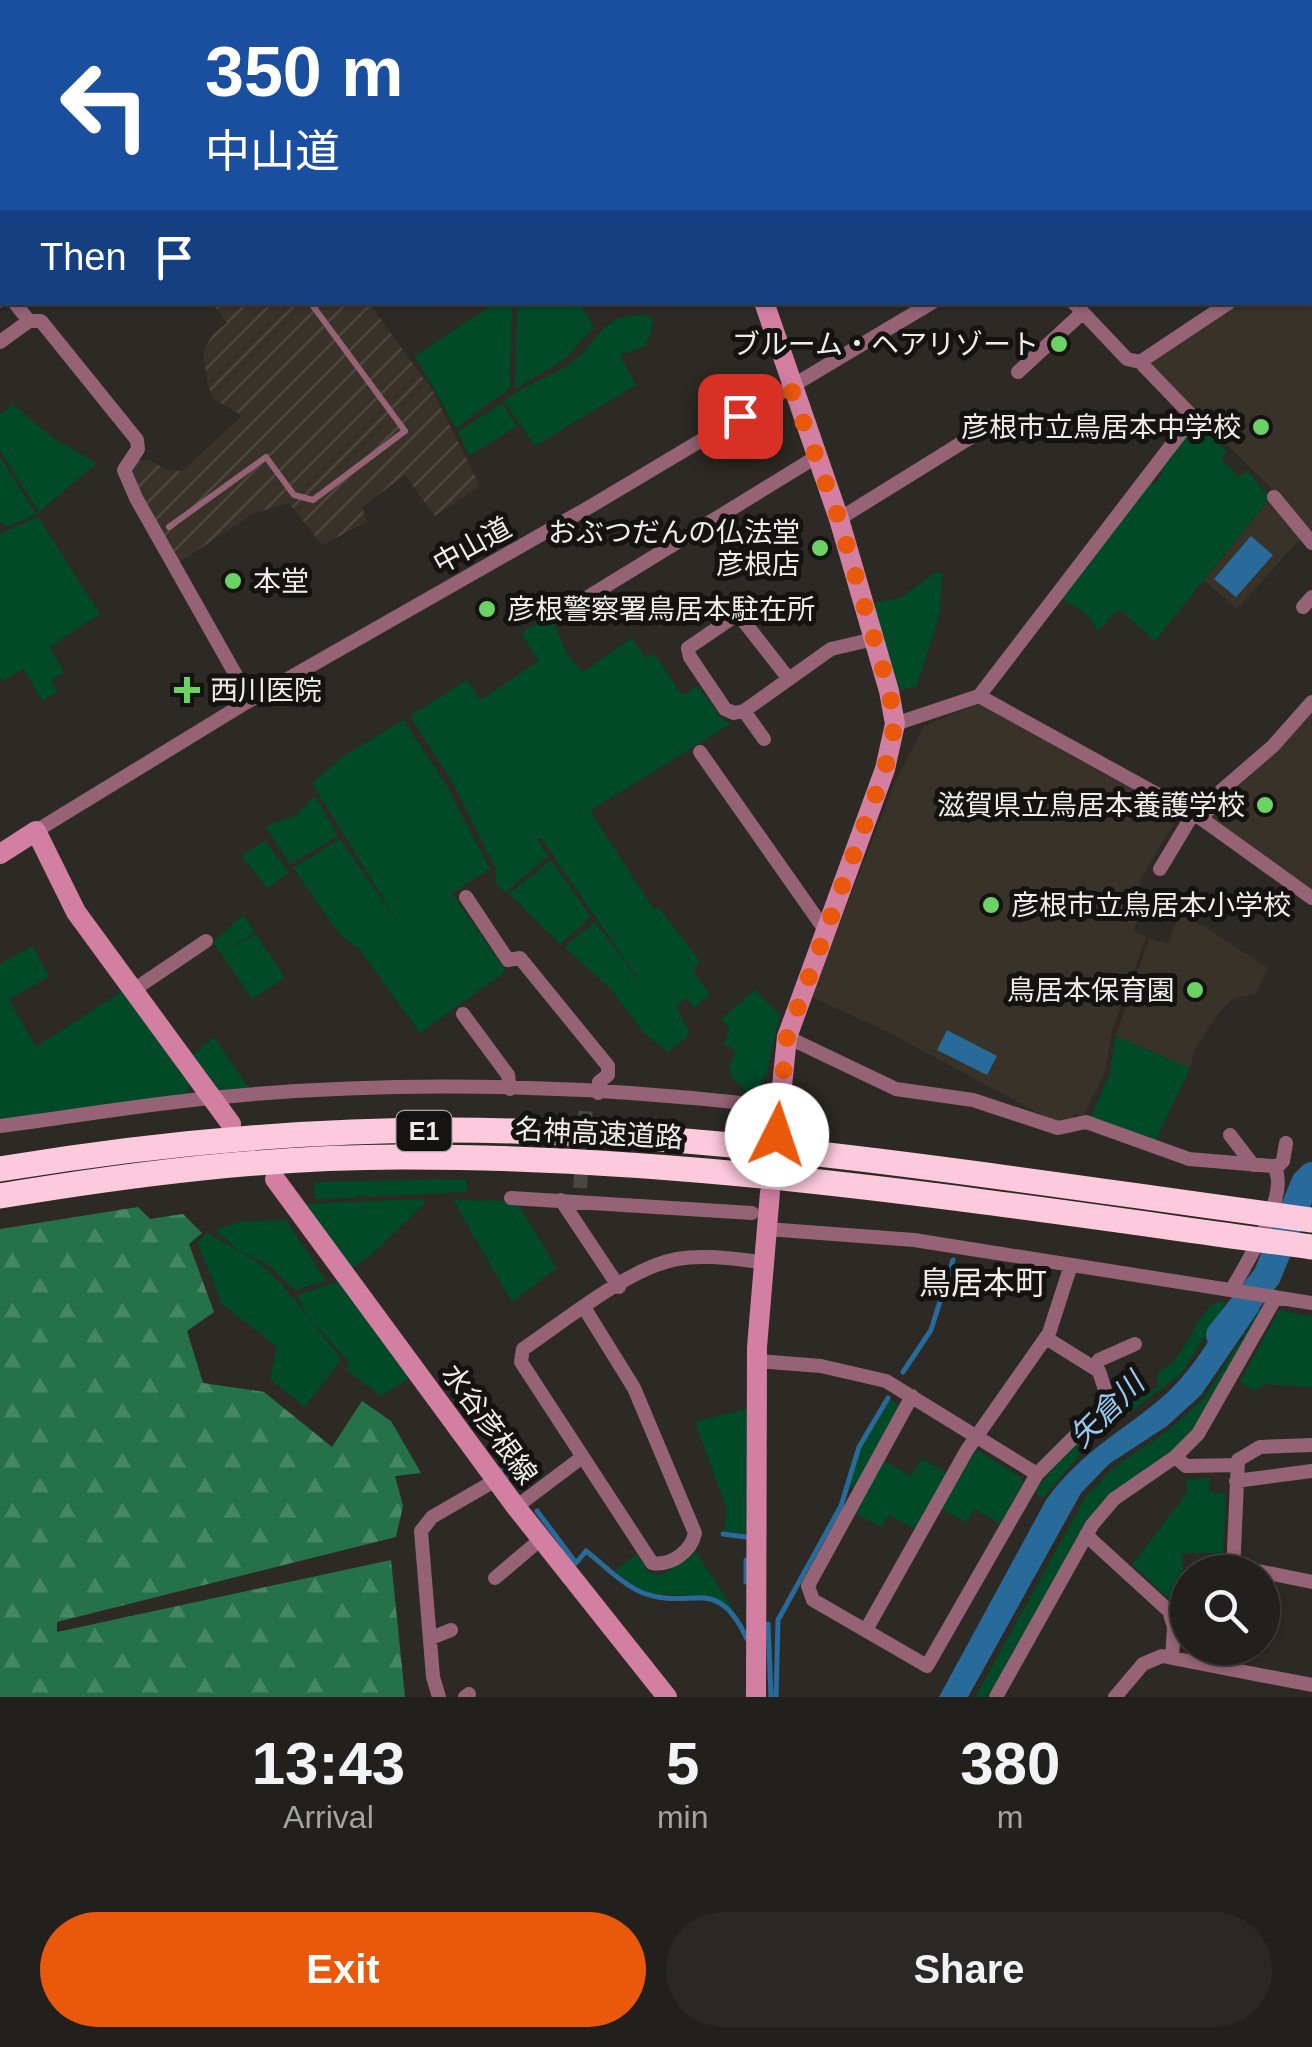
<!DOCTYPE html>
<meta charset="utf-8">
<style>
body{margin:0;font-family:Helvetica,"Noto Sans JP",sans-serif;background:#2a2825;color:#f1f3f6;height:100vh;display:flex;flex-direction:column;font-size:38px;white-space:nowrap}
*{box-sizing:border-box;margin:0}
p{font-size:32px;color:#a2a3a3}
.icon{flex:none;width:55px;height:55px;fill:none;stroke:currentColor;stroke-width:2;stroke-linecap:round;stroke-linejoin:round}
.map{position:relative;height:1697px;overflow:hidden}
.details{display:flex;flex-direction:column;background:#22201c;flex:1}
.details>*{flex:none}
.banner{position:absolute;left:0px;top:0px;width:1312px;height:305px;box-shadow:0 2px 8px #0004,0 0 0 2px #3f3e3b;background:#1a4fa0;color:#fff;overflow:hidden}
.tools{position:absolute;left:1170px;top:1555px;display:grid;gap:20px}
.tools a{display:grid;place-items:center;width:110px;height:110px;border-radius:50%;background:#22201c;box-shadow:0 2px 8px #0004,0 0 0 2px #3f3e3b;font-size:50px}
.pin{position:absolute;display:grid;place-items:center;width:85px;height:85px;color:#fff;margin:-42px;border-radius:20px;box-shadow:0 5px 15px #0006}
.me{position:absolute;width:110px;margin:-55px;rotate:4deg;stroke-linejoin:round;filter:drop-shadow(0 0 8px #0008)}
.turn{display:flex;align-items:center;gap:35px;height:210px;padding:0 40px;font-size:45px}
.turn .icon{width:130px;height:130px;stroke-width:2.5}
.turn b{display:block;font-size:70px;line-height:85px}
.then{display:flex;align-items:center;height:95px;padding:0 40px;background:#0003;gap:20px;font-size:38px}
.eta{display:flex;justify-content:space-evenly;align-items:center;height:170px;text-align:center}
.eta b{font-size:60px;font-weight:800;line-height:70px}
.action{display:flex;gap:20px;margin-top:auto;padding:20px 40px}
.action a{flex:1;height:115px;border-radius:60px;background:#ea580c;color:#fff;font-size:40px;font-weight:800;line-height:115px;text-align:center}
.action a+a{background:#2a2825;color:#f1f3f6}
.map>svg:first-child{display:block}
.built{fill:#393229}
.industrial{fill:url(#industrial-furrows)}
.green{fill:#004a28}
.forest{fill:url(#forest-firs)}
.water{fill:#286a9a}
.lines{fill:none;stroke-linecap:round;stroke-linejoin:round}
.stream{stroke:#286a9a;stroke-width:5}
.river{stroke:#286a9a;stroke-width:28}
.street-tunnel{stroke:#4a4743;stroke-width:14;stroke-dasharray:14 7;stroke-linecap:butt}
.lane{stroke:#956276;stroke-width:6}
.street{stroke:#956276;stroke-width:14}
.secondary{stroke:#d27fa2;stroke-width:20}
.highway{stroke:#fdc9dd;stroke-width:25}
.rail{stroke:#878480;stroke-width:5}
.route{stroke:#ea580c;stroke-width:18;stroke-dasharray:0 32.4}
.poi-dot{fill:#6bd363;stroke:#141311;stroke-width:4}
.labels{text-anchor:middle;stroke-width:10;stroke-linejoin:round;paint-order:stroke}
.shield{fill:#141311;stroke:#adaca9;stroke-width:2.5}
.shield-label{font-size:25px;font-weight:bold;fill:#efedea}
.poi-label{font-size:28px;fill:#efedea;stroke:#141311;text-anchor:end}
.street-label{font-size:28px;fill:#efedea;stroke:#141311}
.water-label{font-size:30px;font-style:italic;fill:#97c9f2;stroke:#141311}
.quarter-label{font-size:32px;fill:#efedea;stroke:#141311}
</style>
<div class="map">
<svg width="1312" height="1697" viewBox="0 0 1312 1697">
<defs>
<pattern id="industrial-furrows" width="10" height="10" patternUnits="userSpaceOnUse" patternTransform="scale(2.5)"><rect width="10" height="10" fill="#393229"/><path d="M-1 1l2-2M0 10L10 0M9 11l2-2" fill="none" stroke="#4c463e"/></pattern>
<pattern id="forest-firs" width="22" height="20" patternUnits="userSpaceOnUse" patternTransform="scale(2.5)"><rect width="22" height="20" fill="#257248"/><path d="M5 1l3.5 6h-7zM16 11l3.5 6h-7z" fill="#458663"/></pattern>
</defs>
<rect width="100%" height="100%" fill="#2d2a25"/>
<!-- built -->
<path class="built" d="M 1312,255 L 1312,537 L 1306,532 L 1237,609 L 1204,580 L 1275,492 L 1146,364 L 1239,303 L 1310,302 Z
M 978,704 L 1179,815 L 1140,880 L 1134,932 L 1146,937 L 1112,1031 L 1105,1072 L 1083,1116 L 1074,1114 L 1072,1120 L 1055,1122 L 886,1031 L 811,997 L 895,782 L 924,726 Z
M 1312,707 L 1312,889 L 1214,822 L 1212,814 Z
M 1180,911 L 1268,968 L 1256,994 L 1232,999 L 1219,1012 L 1194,1050 L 1190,1068 L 1116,1036 L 1149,938 L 1168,944 Z"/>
<!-- industrial -->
<path class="industrial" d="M 212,303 L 369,303 L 432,390 L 480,486 L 435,516 L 405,475 L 362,507 L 367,522 L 322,545 L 289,503 L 254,513 L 178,563 L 129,469 L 133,461 L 149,460 L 167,470 L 182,471 L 242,416 L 213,398 L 208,386 L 203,352 L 213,334 L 227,323 Z"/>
<!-- green -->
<path class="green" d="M 495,303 L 512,303 L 510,388 L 456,428 L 415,356 Z
M 517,303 L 580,303 L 594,327 L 565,359 L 515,389 Z
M 646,315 L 654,320 L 646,346 L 620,355 L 636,385 L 535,446 L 504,401 C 524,386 547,378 568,365 C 602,343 596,314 646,315 Z
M 502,403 L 517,426 L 469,456 L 458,432 Z
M 13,404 L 53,438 L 97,463 L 39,512 L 0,451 L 0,415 Z
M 1196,421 L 1227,451 L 1221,459 L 1239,477 L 1247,470 L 1270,498 L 1155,641 L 1119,609 L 1098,631 L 1086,613 L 1060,598 L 1150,481 L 1155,484 L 1163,473 L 1159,469 Z
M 0,457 L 36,514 L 8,527 L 0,522 Z
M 38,517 L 100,614 L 50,647 L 64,672 L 51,680 L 58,691 L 43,701 L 23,669 L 3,681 L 0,678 L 0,534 Z
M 936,572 L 942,573 L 940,613 L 916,687 L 896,691 L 873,608 L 875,603 L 900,598 Z
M 551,616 L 567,655 L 583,672 L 632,638 L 646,658 L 654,653 L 682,695 L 698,686 L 723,720 L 732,723 L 590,811 L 653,908 L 660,909 L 700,961 L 693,971 L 710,994 L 694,1008 L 686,998 L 676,1007 L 690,1034 L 668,1052 L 643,1032 L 610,988 L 564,947 L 595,922 L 649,994 L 541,838 L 537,840 L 548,856 L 505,893 L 494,880 L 497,871 L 451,780 L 410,716 L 467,680 L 481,700 L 539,661 L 521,633 Z
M 403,720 L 444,781 L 490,869 L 452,893 L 506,971 L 420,1033 L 359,949 L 340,935 L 293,868 L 340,839 L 400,926 L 312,783 L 343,757 Z
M 315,796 L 338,836 L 290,864 L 265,826 L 295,816 Z
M 265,841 L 289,872 L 268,889 L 241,856 Z
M 551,860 L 591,917 L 560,944 L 509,894 Z
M 243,915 L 255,932 L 229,949 L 256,934 L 263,944 L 260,947 L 264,946 L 285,978 L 252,999 L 213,942 Z
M 33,946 L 49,977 L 9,999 L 36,1047 L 124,990 L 191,1084 L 186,1094 L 0,1121 L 0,964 Z
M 755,990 L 780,1015 L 766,1077 L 752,1097 L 732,1077 L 729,1066 L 736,1052 L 724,1044 L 730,1029 L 721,1019 Z
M 1116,1036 L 1190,1068 L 1154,1144 L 1090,1119 L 1110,1073 Z
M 214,1037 L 249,1088 L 214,1090 L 191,1056 Z
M 466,1179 L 468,1192 L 362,1197 L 357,1193 L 357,1198 L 315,1199 L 314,1182 Z
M 423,1199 L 425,1203 L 370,1256 L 350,1269 L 303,1204 Z
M 453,1200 L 516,1201 L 557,1268 L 512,1302 Z
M 286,1220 L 326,1281 L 294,1290 L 272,1267 L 237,1249 L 215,1230 L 239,1222 Z
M 208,1233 C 227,1246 251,1255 268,1271 C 294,1295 313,1325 337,1353 L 341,1360 L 305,1407 L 270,1379 L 277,1347 L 222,1304 L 197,1242 Z
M 342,1280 L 411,1377 L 381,1396 L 345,1369 L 350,1363 L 307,1315 L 297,1295 Z
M 1218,1301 L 1226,1303 L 1181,1374 L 1093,1440 L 1043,1498 L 1034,1492 C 1067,1445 1108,1415 1158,1386 L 1157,1373 C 1190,1358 1190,1317 1218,1301 Z
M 1260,1309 L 1263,1310 L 1193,1430 L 1171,1452 L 1111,1493 L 1085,1524 L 1001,1677 L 987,1697 L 975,1697 L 1085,1498 L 1113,1468 L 1170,1429 L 1205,1397 Z
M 1279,1310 L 1312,1317 L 1312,1387 L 1264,1384 L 1255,1391 L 1240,1382 Z
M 890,1399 L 899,1406 L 854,1489 L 849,1486 L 861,1449 Z
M 749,1408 L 748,1534 L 724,1531 L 727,1510 L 695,1422 Z
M 979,1451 L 1021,1477 L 1023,1483 L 1000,1524 L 974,1509 L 966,1523 L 942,1509 L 974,1453 Z
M 922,1459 L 947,1473 L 914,1529 L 889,1515 L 881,1527 L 856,1514 L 884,1461 L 911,1476 Z
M 1210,1478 L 1209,1492 L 1226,1494 L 1223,1553 L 1182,1553 L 1188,1647 L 1180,1648 L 1182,1611 L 1132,1565 L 1187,1493 L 1186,1480 Z
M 696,1552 L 734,1610 L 708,1597 L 646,1593 L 614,1571 L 637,1554 L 649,1573 L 662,1575 Z"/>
<!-- forest -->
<path class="forest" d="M 138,1207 L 150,1219 L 183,1214 L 202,1233 L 189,1244 L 214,1312 L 187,1331 L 203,1383 L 264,1392 L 332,1447 L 362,1401 L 391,1421 L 421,1473 L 395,1476 L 403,1506 L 396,1537 L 57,1622 L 57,1632 L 391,1560 L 405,1697 L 0,1697 L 0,1229 Z"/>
<!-- water -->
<path class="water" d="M 1251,536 L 1273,555 L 1236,597 L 1214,579 Z
M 947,1030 L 997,1056 L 987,1075 L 937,1050 Z
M 1230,1305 L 1260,1309 L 1201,1395 L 1167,1426 L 1109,1464 L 1081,1493 L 968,1697 L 939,1697 L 1046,1500 C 1086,1446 1120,1435 1167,1393 C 1194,1368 1212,1336 1230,1305 Z"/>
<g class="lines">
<!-- stream -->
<path class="stream" d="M 75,0 L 81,2
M 276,0 L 277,2
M 304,0 L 307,2
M 121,2 L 123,0
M 903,1372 L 931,1330 L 953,1260
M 502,1467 L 514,1482
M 537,1511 L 576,1563 L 586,1551 C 603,1564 623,1585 643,1593 C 692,1611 717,1573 747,1639
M 723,1534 L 746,1537
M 746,1560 L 746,1582
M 768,1624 L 771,1697
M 776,1697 L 778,1620 L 841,1506 L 859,1447 L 888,1398"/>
<!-- river -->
<path class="river" d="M 1220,1335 L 1267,1276 L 1305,1183 L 1312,1176"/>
<!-- street-tunnel -->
<path class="street-tunnel" d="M 580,1188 L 586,1106"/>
<!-- lane -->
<path class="lane" d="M 169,527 L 266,457 L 294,495 L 313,500 L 405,431 L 310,302"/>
<!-- street -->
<path class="street" d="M 512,0 L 514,2
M 914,0 L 917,2
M 1310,83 L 1312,82
M 1310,203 L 1312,206
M 0,252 L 2,250
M 1310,254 L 1312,252
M 0,284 L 2,287
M 14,302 L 29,321
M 1073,302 L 1127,359 L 1140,362
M 0,342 L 29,321 L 41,321 L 137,440 L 138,449 L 124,470 L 136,498 L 250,700
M 1018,372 L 1081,314
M 1274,497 L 1312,543
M 839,519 L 976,434
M 1303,607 L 1312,597
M 557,616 L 816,457
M 789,679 L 738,614 L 688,648 L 690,657 L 725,709 L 734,713 L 744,711 L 831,649 L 874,639
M 979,696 L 1202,819 L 1312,898
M 744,711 L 764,739
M 895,724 L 979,696 L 1193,417 L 1140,362 L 1230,302
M 700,752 L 825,930
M 1202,819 L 1222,790 L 1273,746 L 1312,702
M 36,831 L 242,705 L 586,509 L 933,302
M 1160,869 L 1193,814
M 466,897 L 508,960 L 520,958 L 608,1066 L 608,1075 L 599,1082 L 598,1093
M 132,991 L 206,941
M 463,1014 L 508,1075 L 510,1089
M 787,1037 L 896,1089 L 973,1100 L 1058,1128 L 1086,1122 L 1189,1159 L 1273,1166 C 1293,1190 1246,1264 1232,1289
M 0,1126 C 70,1117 140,1105 211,1098 C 398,1079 593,1085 779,1107
M 1230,1135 L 1253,1165
M 1275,1169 L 1283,1161 L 1286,1143
M 511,1198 L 752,1213
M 561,1200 L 619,1287
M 767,1229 L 914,1240 L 1312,1303
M 585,1309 L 634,1388 L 695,1533 C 691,1552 671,1566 652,1563 L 521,1362 L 523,1349 C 565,1321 628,1268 677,1259 C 704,1254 734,1259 762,1262
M 757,1361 L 821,1366 L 886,1381 L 1037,1474
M 1094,1368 L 1099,1360 L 1135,1344
M 912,1396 L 808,1586 L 813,1600 L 927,1666 L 1037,1474 L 1109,1402 L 1099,1371 L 1046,1338
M 1175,1457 L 1186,1466 L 1237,1465
M 1236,1481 L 1312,1471
M 516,1507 L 581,1458
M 1086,1535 L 1169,1611 L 1174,1627 L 1172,1657
M 1234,1566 L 1312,1582
M 1233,1572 L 1238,1460 L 1260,1447 L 1312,1445
M 495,1578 L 541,1539
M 866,1630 L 967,1450 L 1049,1333 L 1071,1265
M 431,1638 L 451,1630
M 1227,1668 L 1228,1648
M 439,1697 L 433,1677 L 421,1531 L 432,1517 L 496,1480
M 465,1697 L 469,1694
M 996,1697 L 1092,1525 L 1114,1499 L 1175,1457 L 1198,1434 L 1276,1297
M 1115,1697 L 1143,1664 L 1162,1656 L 1312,1685"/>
<!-- secondary -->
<path class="secondary" d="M 764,302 L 839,519 L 889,691 L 895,724 L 885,769 L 787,1037 L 777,1135
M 0,854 L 36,831 L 76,912 L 231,1124
M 275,1179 L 516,1507 L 667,1697
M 756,1697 L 757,1347 L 770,1192"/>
<!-- highway -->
<path class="highway" d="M 1197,2 L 1202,0
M 0,193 L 2,193
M 0,1169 C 169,1141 342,1126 513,1131 C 781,1139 1047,1185 1312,1220
M 0,1196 C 132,1174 266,1157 400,1157 C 706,1156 1009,1206 1312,1247"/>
<!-- rail -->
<path class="rail" d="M 37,0 L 42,2
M 429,2 L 433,0
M 1030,2 L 1036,0
M 1084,2 L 1089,0
M 0,305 L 4,302"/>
</g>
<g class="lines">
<!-- route -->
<path class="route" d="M 740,416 L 790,386 L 839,519 L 889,690 L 895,724 L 885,769 L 787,1037 L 777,1135"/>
</g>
<!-- markers -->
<g class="poi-dot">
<circle cx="1059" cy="344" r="10"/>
<circle cx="1261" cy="427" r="10"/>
<circle cx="820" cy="548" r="10"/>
<circle cx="233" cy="581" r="10"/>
<circle cx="487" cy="609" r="10"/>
<path d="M182 675h10v10h10v10h-10v10h-10v-10h-10v-10h10z"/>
<circle cx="1265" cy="805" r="10"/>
<circle cx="991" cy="905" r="10"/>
<circle cx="1195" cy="990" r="10"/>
</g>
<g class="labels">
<!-- shield labels -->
<rect class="shield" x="396.5" y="1111" width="55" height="40" rx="8"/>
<g class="shield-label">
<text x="424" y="1140">E1</text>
</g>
<!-- poi labels -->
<g class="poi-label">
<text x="1039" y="354">ブルーム・ヘアリゾート</text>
<text x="1241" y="437">彦根市立鳥居本中学校</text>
<text x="800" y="542">おぶつだんの仏法堂<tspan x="800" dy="32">彦根店</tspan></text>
<text x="253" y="591" text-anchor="start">本堂</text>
<text x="507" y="619" text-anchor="start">彦根警察署鳥居本駐在所</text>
<text x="210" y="700" text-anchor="start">西川医院</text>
<text x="1245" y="815">滋賀県立鳥居本養護学校</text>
<text x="1011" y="915" text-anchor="start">彦根市立鳥居本小学校</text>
<text x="1175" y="1000">鳥居本保育園</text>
</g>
<!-- street labels -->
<g class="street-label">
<text transform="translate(472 545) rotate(-29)" y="10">中山道</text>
<text transform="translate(599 1133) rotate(3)" y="10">名神高速道路</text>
<text transform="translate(490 1424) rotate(54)" y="10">水谷彦根線</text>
</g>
<!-- water labels -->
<g class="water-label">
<text transform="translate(1107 1410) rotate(-45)" y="10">矢倉川</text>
</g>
<!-- quarter labels -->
<g class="quarter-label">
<text x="983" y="1294">鳥居本町</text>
</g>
</g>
</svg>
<div class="tools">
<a><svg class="icon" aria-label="search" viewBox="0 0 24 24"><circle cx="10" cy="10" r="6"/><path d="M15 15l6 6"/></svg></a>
</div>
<div class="pin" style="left:740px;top:416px;background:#d93025"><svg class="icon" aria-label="arrive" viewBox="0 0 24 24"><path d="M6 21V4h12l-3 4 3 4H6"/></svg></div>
<svg class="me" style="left:777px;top:1135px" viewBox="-20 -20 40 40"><circle r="19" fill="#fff"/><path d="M0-13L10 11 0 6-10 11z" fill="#ea580c"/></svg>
<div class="banner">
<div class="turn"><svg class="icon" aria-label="left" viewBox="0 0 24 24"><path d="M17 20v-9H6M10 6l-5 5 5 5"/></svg><div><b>350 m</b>中山道</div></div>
<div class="then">Then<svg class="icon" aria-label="arrive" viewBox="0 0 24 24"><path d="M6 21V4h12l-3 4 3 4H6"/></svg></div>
</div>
</div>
<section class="details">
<div class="eta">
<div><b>13:43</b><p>Arrival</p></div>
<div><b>5</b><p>min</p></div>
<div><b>380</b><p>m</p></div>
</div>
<div class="action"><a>Exit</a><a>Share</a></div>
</section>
